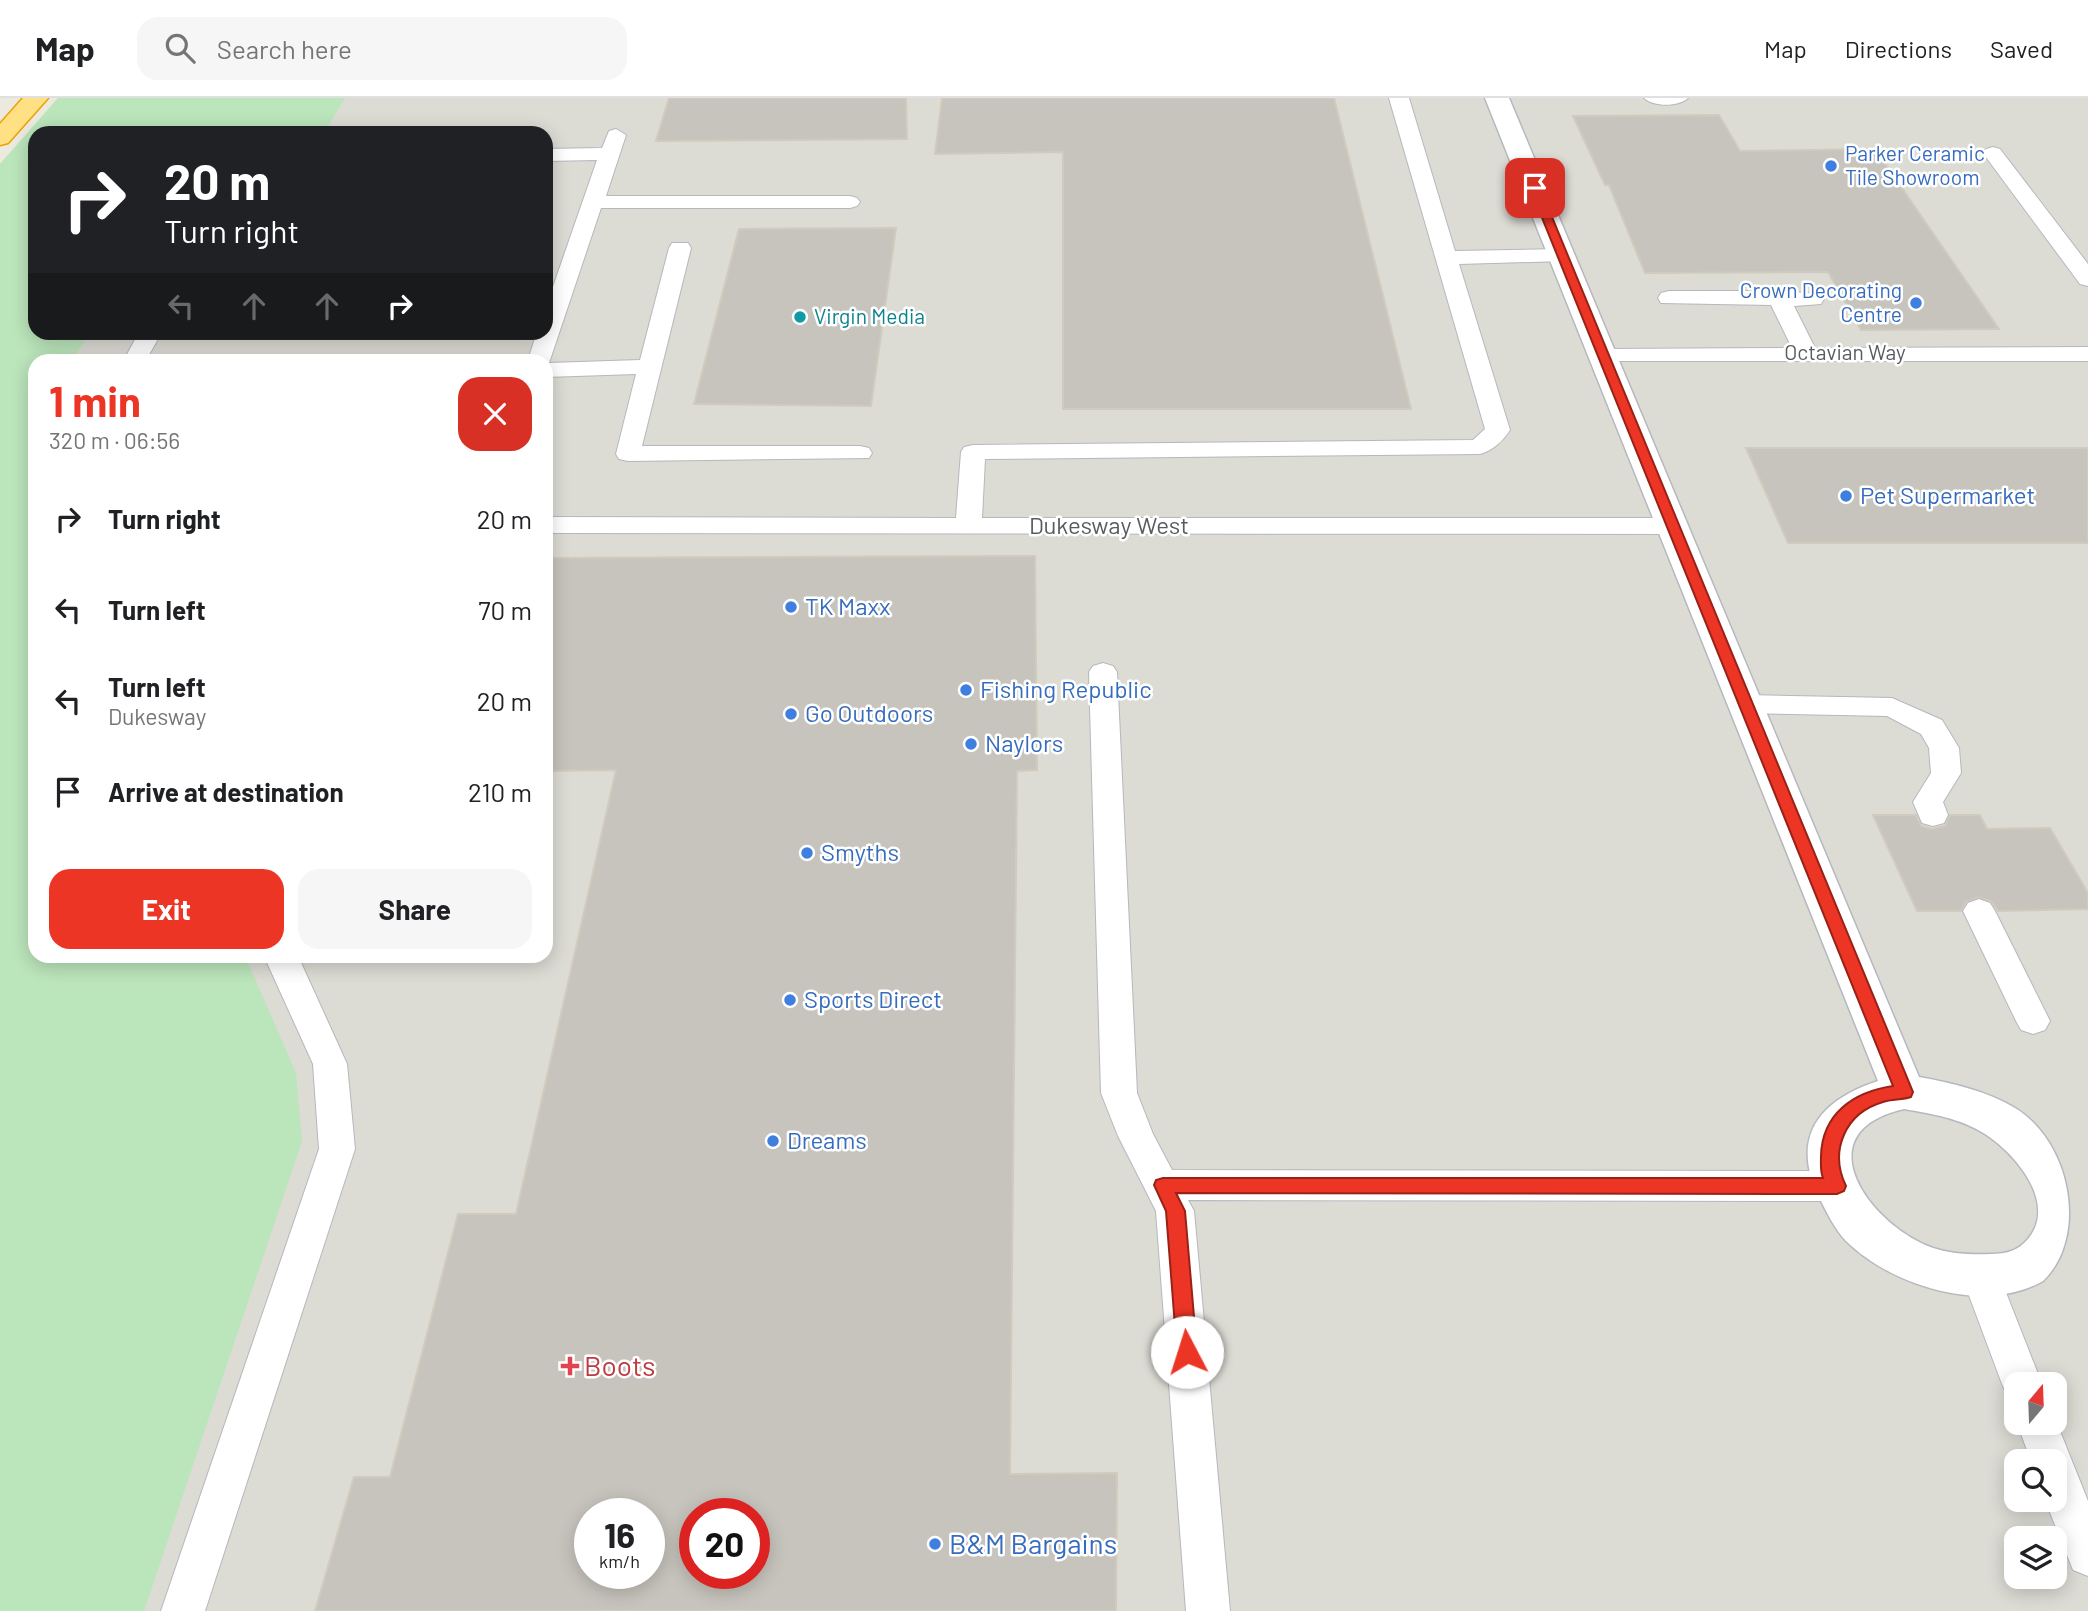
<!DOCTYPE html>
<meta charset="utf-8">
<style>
body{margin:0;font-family:Barlow,sans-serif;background:#f6f6f6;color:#202124;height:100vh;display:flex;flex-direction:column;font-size:26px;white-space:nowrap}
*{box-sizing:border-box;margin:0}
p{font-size:23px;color:#757577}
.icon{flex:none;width:38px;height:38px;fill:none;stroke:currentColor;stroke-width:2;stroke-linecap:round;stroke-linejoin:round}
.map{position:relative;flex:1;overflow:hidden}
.side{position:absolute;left:28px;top:256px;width:525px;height:609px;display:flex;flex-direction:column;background:#fff;border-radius:21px;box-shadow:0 4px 18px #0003}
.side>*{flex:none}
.banner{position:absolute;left:28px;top:28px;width:525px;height:214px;border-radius:21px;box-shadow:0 4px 18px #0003;background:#202124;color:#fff;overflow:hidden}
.needle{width:46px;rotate:19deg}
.fabs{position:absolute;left:2004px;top:1274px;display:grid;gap:14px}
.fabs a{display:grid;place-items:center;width:63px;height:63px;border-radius:14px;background:#fff;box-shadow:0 4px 18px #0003;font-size:35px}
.speed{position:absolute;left:574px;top:1400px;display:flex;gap:14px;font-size:35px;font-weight:700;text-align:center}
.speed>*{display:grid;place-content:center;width:91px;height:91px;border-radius:50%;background:#fff;box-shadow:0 4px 18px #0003;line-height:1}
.speed small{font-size:18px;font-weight:400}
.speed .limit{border:10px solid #d22;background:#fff;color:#111}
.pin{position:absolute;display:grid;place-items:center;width:60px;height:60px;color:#fff;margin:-30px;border-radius:14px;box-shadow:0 4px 10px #0006}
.me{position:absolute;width:77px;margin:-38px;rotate:355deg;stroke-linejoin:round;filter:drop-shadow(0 0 5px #0008)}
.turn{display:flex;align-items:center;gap:24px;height:147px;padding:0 21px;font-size:32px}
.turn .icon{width:91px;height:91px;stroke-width:2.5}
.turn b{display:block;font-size:49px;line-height:60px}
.lanes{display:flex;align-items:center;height:66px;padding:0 21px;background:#0003;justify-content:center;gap:35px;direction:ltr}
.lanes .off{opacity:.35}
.round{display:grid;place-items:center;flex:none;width:74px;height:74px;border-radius:21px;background:#f6f6f6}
.head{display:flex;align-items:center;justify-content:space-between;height:119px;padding:0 21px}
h1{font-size:42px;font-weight:700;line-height:52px;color:#ec3525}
.button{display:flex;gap:14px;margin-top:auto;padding:14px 21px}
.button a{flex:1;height:80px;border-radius:21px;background:#ec3525;color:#fff;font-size:28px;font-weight:700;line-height:80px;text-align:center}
.button a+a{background:#f6f6f6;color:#202124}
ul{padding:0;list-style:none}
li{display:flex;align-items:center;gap:21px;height:91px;padding:0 21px}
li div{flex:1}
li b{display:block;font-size:26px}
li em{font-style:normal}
header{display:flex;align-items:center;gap:42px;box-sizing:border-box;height:98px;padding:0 35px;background:#fff;border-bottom:2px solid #e0e0e0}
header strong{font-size:33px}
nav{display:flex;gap:38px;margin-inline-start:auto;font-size:24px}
.search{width:490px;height:63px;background:#f6f6f6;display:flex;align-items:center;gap:18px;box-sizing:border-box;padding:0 24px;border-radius:21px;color:#757577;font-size:26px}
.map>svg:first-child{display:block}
.industrial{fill:#dcdbd4;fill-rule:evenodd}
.green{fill:#bbe5bb}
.building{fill:#c7c4bd;stroke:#d1cbbe;stroke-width:2;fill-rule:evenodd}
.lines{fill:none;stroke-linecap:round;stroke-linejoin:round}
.lane-casing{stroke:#b5b8bd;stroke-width:2}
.secondary-casing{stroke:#b5b9bf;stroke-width:3}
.highway-casing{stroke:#eba200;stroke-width:3}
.lane{fill:#fff;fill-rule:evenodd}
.secondary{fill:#fff;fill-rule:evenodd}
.highway{fill:#ffe084;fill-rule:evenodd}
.route{fill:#ec3525;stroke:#992218;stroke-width:2}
.shop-dot{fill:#3f7fe0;stroke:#fff;stroke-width:2.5}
.culture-dot{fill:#0f9aa8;stroke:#fff;stroke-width:2.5}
.health-dot{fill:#e0444e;stroke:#fff;stroke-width:2.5}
.labels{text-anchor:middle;stroke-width:5;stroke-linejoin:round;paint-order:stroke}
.far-shop-label{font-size:21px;fill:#366cbe;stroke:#fff;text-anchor:start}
.far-culture-label{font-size:21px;fill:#0d838f;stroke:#fff;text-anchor:start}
.far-street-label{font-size:21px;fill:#585c61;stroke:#fff}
.shop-label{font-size:24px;fill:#366cbe;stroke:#fff;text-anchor:start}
.street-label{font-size:24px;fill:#585c61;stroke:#fff}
.near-health-label{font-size:28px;fill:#be3a42;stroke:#fff;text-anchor:start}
.near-shop-label{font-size:28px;fill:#366cbe;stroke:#fff;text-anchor:start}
</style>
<header>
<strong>Map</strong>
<div class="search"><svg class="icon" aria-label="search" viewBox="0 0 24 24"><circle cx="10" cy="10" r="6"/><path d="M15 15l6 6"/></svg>Search here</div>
<nav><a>Map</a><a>Directions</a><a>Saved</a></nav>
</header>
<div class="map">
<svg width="2088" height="1513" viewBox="0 0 2088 1513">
<rect width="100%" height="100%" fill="#ece9df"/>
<!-- industrial -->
<path class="industrial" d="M 58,0 L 2088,0 L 2088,1513 L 0,1513 L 0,66 ZM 35,35 L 546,35 L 546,234 L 35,234 ZM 35,262 L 546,262 L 546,858 L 35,858 ZM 2016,1286 L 2054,1286 L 2054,1325 L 2016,1325 ZM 2016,1363 L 2054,1363 L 2054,1402 L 2016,1402 ZM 590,1416 L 649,1416 L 649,1475 L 590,1475 ZM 695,1416 L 754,1416 L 754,1475 L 695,1475 ZM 2016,1440 L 2054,1440 L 2054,1479 L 2016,1479 Z"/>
<!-- green -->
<path class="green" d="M 58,0 L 345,0 L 324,35 L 35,35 L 35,234 L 90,235 L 72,262 L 35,262 L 35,858 L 245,858 L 296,975 L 302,1043 L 144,1513 L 0,1513 L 0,66 Z"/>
<!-- building -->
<path class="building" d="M 669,0 L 906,0 L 907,41 L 656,43 Z
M 942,0 L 1334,0 L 1411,311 L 1063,311 L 1063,54 L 935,56 Z
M 1719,17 L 1740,53 L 1875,51 L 1999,231 L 1861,232 L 1828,174 L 1645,175 L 1609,87 L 1605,87 L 1573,18 Z
M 896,130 L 871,308 L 694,306 L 739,131 Z
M 1746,350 L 2088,350 L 2088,445 L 1788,445 Z
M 1035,458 L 1037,672 L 1017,673 L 1010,1376 L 1117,1375 L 1116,1513 L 315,1513 L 354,1379 L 390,1379 L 458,1116 L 516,1116 L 616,672 L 546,673 L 546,460 ZM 590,1416 L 649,1416 L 649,1475 L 590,1475 ZM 695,1416 L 754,1416 L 754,1475 L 695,1475 Z
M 1873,717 L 1916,717 L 1921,728 L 1932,731 L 1945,728 L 1950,717 L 1980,717 L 1987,731 L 2050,730 L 2088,795 L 2088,811 L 1998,813 L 1991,803 L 1978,799 L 1966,804 L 1961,813 L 1917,813 Z"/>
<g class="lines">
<!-- lane casing -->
<g class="lane-casing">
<path id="lane" d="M 1389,0 L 1409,0 L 1455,153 L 1563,151 L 1571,152 L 1574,157 L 1571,162 L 1563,163 L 1459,166 L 1510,332 C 1503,343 1492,353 1480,356 L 985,361 L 982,420 L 1673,420 L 1682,422 L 1686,428 L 1682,434 L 1673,436 L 546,435 L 546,419 L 956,420 L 961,354 L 964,349 L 973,347 L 1473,342 L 1485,331 Z
M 1644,0 L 1688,0 C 1679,9 1653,9 1644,0 Z
M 616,31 L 626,37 L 606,98 L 850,98 L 857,100 L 860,104 L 857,108 L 850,110 L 601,110 L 549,265 L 640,262 L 669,150 L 672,145 L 688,145 L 691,150 L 642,348 L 860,348 L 869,350 L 872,355 L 869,360 L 628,363 L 619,361 L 616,356 L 636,276 L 546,279 L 546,262 L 528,262 L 537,234 L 546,234 L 546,209 L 597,62 L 546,63 L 546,51 L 602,50 L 609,33 Z
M 1993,49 L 2000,51 L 2088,166 L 2088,188 L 2080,186 L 1983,55 L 1986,51 Z
M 1669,193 L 1779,193 L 1821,196 L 1824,201 L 1821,206 L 1794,208 L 1815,250 L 2088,249 L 2088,263 L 1594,263 L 1590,258 L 1594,253 L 1602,251 L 1792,250 L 1771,207 L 1661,205 L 1658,200 L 1661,195 Z
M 139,234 L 162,234 L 146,262 L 124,262 Z
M 1103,565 L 1113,568 L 1117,574 L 1137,995 L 1153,1036 L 1172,1072 L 1837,1073 L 1850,1077 L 1855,1088 L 1850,1099 L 1837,1103 L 1188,1102 L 1194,1113 L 1230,1513 L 1186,1513 L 1156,1113 L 1118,1038 L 1101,995 L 1089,574 L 1093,568 Z
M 1745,597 L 1892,600 L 1942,622 L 1959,650 L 1961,675 L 1943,704 L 1948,717 L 1944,725 L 1933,728 L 1922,725 L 1913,704 L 1931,675 L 1929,650 L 1921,636 L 1887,618 L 1745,615 L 1735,613 L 1730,606 L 1735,599 Z
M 1979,801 L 1990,805 L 1995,813 L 2050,923 L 2045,932 L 2033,936 L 2021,932 L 2016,923 L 1963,813 L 1968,805 Z
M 264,858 L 298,858 L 347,966 L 355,1051 L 205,1513 L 161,1513 L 319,1051 L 313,966 Z
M 1980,1159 L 1994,1164 L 2042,1286 L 2016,1286 L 2016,1302 L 2008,1299 L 2002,1286 L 1961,1176 L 1966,1164 Z
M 2054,1318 L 2088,1403 L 2088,1478 L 2073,1472 L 2045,1402 L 2054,1402 L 2054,1363 L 2031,1363 L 2017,1325 L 2054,1325 Z"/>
</g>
<!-- secondary casing -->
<g class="secondary-casing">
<path id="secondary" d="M 1485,0 L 1509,0 L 1919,979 C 1952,985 1987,993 2015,1010 C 2072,1045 2088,1140 2043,1183 C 1984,1217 1892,1188 1846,1143 C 1835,1131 1828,1117 1821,1103 C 1789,1041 1817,1003 1878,983 ZM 1904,1011 C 1932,1016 1960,1020 1985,1036 C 2015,1055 2058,1105 2028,1141 C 2018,1153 2006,1156 1991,1156 C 1972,1157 1951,1156 1933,1150 C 1869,1127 1802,1034 1904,1011 Z"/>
</g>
<!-- highway casing -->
<g class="highway-casing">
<path id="highway" d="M 23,0 L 48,0 L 8,45 L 0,47 L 0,26 Z"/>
</g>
<!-- lane -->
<use href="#lane" class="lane"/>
<!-- secondary -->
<use href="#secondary" class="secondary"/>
<!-- highway -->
<use href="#highway" class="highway"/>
</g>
<!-- route -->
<path class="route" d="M 1535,87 L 1540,90 L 1913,994 L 1911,999 C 1902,1002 1892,1001 1883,1004 C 1845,1015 1829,1053 1846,1088 L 1844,1093 L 1837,1096 L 1176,1095 L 1185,1113 L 1197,1254 L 1194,1260 L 1187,1263 L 1180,1260 L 1177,1254 L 1166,1113 L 1154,1087 L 1156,1082 L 1163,1080 L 1823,1080 C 1820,1073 1821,1066 1821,1058 C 1822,1016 1853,994 1893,988 L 1530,90 Z"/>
<!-- markers -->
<g class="shop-dot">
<circle cx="1831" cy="68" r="7"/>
<circle cx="1916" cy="205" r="7"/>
<circle cx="1846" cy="398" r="7"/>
<circle cx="791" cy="509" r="7"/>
<circle cx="966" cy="592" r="7"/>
<circle cx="791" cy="616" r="7"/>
<circle cx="971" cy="646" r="7"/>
<circle cx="807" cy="755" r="7"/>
<circle cx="790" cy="902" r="7"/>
<circle cx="773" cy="1043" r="7"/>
<circle cx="935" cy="1446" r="7"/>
</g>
<circle class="culture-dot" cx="800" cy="219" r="7"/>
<path class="health-dot" d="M566.5 1257.5h7v7h7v7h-7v7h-7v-7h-7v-7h7z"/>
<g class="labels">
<!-- far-shop labels -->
<g class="far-shop-label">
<text x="1845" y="63">Parker Ceramic<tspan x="1845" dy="24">Tile Showroom</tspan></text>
<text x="1902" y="200" text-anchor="end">Crown Decorating<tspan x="1902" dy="24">Centre</tspan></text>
</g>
<!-- far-culture labels -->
<g class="far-culture-label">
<text x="814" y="226">Virgin Media</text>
</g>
<!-- far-street labels -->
<g class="far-street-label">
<text x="1845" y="262">Octavian Way</text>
</g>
<!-- shop labels -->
<g class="shop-label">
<text x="1860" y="406">Pet Supermarket</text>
<text x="805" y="517">TK Maxx</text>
<text x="980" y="600">Fishing Republic</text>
<text x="805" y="624">Go Outdoors</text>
<text x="985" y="654">Naylors</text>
<text x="821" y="763">Smyths</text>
<text x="804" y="910">Sports Direct</text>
<text x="787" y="1051">Dreams</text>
</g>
<!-- street labels -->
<g class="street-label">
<text x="1109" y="436">Dukesway West</text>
</g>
<!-- near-health labels -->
<g class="near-health-label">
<text x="584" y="1278">Boots</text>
</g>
<!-- near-shop labels -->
<g class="near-shop-label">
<text x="949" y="1456">B&amp;M Bargains</text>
</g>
</g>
</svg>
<div class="fabs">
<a><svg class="needle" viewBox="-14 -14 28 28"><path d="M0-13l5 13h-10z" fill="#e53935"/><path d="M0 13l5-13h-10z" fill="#757577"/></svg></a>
<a><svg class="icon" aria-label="search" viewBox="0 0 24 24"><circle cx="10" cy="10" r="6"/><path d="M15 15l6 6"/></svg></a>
<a><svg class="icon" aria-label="layers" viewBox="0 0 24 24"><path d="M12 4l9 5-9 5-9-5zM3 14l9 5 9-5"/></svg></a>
</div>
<div class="speed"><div>16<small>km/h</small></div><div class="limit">20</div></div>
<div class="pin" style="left:1535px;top:90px;background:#d93025"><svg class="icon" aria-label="arrive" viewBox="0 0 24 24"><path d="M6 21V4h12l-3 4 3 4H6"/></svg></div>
<svg class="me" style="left:1187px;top:1254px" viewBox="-20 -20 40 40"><circle r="19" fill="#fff"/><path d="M0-13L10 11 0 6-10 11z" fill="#ec3525"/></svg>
<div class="banner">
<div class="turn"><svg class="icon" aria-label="right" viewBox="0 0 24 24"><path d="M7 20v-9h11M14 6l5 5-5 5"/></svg><div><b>20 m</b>Turn right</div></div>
<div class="lanes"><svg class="icon off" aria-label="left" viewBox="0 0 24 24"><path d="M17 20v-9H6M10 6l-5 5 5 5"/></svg><svg class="icon off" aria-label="ahead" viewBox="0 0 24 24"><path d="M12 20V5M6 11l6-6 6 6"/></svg><svg class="icon off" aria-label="ahead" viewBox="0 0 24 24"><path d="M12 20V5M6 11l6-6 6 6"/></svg><svg class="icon" aria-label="right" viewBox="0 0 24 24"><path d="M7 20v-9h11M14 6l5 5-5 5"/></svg></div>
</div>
<section class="side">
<div class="head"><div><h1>1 min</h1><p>320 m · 06:56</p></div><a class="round" style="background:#d93025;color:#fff"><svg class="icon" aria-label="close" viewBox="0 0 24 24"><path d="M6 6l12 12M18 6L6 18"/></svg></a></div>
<ul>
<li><svg class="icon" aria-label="right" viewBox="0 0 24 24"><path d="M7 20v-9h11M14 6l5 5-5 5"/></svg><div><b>Turn right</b></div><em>20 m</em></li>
<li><svg class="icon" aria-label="left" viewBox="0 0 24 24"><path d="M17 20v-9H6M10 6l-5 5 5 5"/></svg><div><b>Turn left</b></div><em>70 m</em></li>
<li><svg class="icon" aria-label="left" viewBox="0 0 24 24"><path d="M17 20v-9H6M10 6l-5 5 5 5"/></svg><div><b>Turn left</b><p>Dukesway</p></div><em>20 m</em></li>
<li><svg class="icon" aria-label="arrive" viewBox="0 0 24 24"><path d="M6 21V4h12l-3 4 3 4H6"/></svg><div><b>Arrive at destination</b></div><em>210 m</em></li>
</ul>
<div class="button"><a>Exit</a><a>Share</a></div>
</section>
</div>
